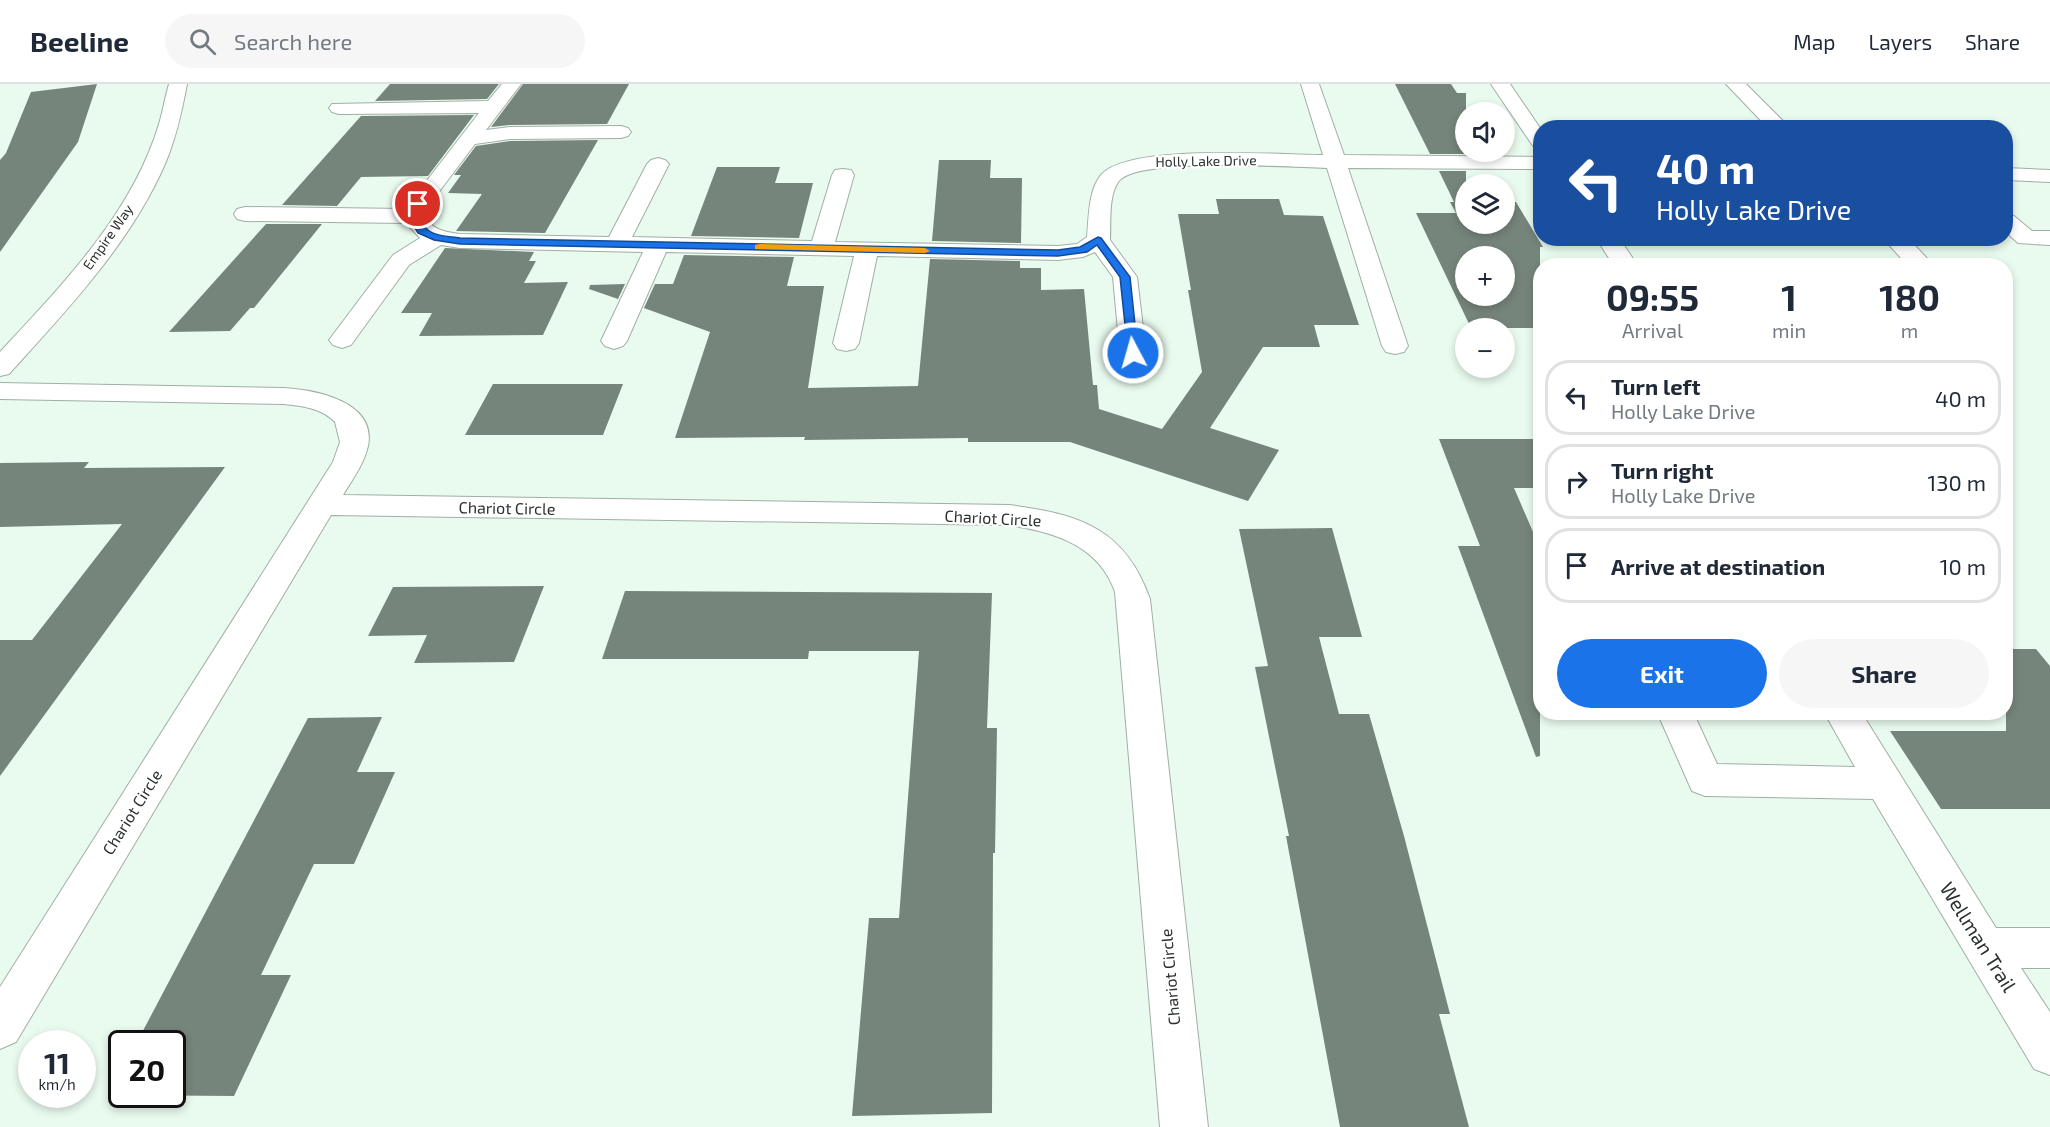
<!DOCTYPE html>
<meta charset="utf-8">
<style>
body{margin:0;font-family:"Exo 2",sans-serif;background:#f6f6f7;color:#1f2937;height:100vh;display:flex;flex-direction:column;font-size:22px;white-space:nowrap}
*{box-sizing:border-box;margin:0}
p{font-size:20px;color:#747a83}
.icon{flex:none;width:33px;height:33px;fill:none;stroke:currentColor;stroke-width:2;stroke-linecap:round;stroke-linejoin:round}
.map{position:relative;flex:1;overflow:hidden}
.panel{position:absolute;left:1533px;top:174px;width:480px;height:462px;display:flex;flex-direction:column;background:#fff;border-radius:24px;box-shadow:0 3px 9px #0003}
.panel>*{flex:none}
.hud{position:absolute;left:1533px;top:36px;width:480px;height:126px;border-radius:24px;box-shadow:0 3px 9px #0003;background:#1a4fa0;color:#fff;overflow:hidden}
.buttons{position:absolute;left:1455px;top:18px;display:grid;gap:12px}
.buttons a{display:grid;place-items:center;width:60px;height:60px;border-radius:50%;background:#fff;box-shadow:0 3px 9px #0003;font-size:30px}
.speed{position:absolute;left:18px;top:946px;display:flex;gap:12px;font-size:30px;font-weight:700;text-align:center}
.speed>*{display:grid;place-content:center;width:78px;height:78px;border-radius:50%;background:#fff;box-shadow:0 3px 9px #0003;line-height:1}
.speed small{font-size:15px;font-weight:400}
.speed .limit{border:3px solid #111;border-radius:9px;background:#fff;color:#111}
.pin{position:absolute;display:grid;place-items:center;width:51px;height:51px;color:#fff;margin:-26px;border:3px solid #fff;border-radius:50%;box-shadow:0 2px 6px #0007}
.me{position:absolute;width:66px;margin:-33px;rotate:354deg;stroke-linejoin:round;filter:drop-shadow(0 0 4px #0008)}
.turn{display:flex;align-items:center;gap:21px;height:126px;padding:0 24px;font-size:27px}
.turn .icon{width:78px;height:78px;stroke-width:2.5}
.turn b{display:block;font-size:42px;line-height:51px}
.eta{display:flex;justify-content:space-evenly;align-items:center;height:102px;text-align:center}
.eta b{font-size:36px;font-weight:700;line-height:42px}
.primary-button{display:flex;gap:12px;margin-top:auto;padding:12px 24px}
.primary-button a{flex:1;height:69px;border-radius:36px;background:#1a73e8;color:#fff;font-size:24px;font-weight:700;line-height:69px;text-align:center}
.primary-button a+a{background:#f6f6f7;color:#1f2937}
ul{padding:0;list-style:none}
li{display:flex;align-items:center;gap:18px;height:75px;margin:0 12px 9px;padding:0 12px;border:3px solid #e0e1e3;border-radius:24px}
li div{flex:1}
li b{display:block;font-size:22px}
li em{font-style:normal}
header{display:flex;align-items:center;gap:36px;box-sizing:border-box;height:84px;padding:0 30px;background:#fff;border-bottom:2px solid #e0e1e3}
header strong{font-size:28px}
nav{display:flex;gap:33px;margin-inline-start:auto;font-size:21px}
.search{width:420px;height:54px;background:#f6f6f7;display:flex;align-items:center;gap:15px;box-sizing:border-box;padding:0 21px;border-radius:33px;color:#747a83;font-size:22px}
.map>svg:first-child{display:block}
.building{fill:#76857b;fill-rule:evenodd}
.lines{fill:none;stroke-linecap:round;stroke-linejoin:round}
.minor-casing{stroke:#9fafa4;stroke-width:2}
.minor{fill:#fff;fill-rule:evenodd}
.route{fill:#1a73e8;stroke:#114b97;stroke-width:1.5}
.slow{fill:#f59e0b}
.labels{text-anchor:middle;stroke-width:4.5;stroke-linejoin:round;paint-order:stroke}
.far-street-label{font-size:14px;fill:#2b312d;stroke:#fff}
.street-label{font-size:16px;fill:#2b312d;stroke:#fff}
.near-street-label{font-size:20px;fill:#2b312d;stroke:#fff}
</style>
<header>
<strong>Beeline</strong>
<div class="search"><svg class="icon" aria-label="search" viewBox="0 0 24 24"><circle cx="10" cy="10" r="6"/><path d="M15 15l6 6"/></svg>Search here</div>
<nav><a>Map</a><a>Layers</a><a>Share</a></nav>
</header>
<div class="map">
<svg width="2050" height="1043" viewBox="0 0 2050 1043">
<rect width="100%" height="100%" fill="#e9faee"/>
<!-- building -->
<path class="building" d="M 97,0 L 78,58 L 0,168 L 0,76 L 6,69 L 31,8 Z
M 390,0 L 499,0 L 487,15 L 375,17 Z
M 523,0 L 629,0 L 607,40 L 510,41 L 491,43 Z
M 1395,0 L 1451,0 L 1457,9 L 1466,9 L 1466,70 L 1430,70 Z
M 474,31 L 428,92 L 361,93 L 337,122 L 282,121 L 361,32 Z
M 598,56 L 545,149 L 456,147 L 482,110 L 448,109 L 461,91 L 454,91 L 476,62 L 510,57 Z
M 939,76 L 991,76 L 990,94 L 1022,94 L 1021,159 L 932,157 Z
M 717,83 L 780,83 L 775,99 L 813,99 L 799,154 L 691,152 Z
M 1439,87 L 1466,87 L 1466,140 L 1504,140 L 1504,118 L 1516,118 L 1543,163 L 1540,163 L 1540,244 L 1471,244 L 1416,129 L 1456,129 L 1450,118 L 1454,118 ZM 1466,172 L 1504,172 L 1504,212 L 1466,212 Z
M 1216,115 L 1279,115 L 1284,131 L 1323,132 L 1359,241 L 1314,241 L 1320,263 L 1263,263 L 1210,344 L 1279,366 L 1248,417 L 1070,358 L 968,358 L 968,354 L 804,356 L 805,353 L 675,354 L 710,248 L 644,224 L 655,200 L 673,200 L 684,171 L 794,173 L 787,202 L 824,202 L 808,304 L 918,302 L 930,175 L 1020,177 L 1020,184 L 1041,184 L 1041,206 L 1084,205 L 1093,301 L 1097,301 L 1099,325 L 1162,345 L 1202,288 L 1188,206 L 1191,206 L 1178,130 L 1219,130 Z
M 266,140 L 322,140 L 254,224 L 250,224 L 230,247 L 169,248 Z
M 445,164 L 534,168 L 529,177 L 536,177 L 524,199 L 568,198 L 543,251 L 419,252 L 432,229 L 401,229 Z
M 625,200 L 618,215 L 589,205 L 590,201 Z
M 493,300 L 623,300 L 603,351 L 465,351 Z
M 1439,355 L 1540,355 L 1540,404 L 1514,404 L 1540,464 L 1540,672 L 1536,673 L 1458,462 L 1480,462 Z
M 89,378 L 84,384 L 225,383 L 0,692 L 0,556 L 32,556 L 122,440 L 0,443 L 0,379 Z
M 1332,444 L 1362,553 L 1319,553 L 1339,630 L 1369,630 L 1404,752 L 1450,930 L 1439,930 L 1469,1043 L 1340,1043 L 1286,752 L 1289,752 L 1255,583 L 1268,582 L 1239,445 Z
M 544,502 L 514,578 L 414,579 L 427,551 L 368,552 L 393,503 Z
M 625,507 L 992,509 L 987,644 L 997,644 L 995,769 L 993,769 L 992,1029 L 852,1032 L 869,834 L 899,834 L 919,567 L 809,567 L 808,575 L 602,575 Z
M 2006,565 L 2036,565 L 2050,582 L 2050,725 L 1941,725 L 1890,647 L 2006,647 Z
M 382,633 L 357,688 L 395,688 L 354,780 L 314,780 L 261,891 L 291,891 L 234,1012 L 108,1011 L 122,987 L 122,1011 L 172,1011 L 172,960 L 136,960 L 308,634 Z"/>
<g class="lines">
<!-- minor casing -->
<g class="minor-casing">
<path id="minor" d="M 169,0 L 187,0 C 182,27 176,54 165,80 C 130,160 67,226 9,290 L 0,292 L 0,268 C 62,201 132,130 159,40 C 163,27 165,13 169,0 Z
M 502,0 L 521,0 L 486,46 L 510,43 L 621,42 L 628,44 L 631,48 L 628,52 L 621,54 L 510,55 L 475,60 L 429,121 L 424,132 C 433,146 444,148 460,150 L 609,153 L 647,80 L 651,76 L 658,74 L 665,76 L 669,80 L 632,153 L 812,157 L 832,91 L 835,86 L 843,85 L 851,86 L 854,91 L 835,158 L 1058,162 L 1077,160 L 1087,153 C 1089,133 1088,107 1101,91 C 1128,59 1279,71 1323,71 L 1301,0 L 1319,0 L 1344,71 L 1540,73 L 1540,85 L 1348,84 L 1408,262 L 1404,268 L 1395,270 L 1386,268 L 1382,262 L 1327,84 C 1291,83 1138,73 1119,97 C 1108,111 1111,139 1110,156 L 1137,193 L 1146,269 L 1142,275 L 1133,277 L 1124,275 L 1120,269 L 1113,193 L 1095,168 L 1083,173 L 1058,176 L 877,172 L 859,259 L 855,265 L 846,267 L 837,265 L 833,259 L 854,172 L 666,168 L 627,257 L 623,262 L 614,265 L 605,262 L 601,257 L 643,168 L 460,164 L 441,161 L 409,181 L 351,261 L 342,264 L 333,261 L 329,256 L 393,171 L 420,154 L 406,139 L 245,137 L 237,135 L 234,130 L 237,125 L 245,123 L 405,125 L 479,29 L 339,30 L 332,28 L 329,24 L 332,20 L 488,17 Z
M 1491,0 L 1510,0 L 1540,44 L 1540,64 L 1533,62 Z
M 1726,0 L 1746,0 L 1790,44 L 1768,44 Z
M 2006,84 L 2050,86 L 2050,98 L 2006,96 Z
M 2006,130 L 2014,132 L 2032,147 L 2050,147 L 2050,161 L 2018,159 L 2006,148 Z
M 1596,154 L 1619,154 L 1638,182 L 1614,182 Z
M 1883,154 L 1908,154 L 1934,182 L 1908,182 Z
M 0,299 L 284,304 C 315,306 377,317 368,362 C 364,380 352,396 343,411 L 1009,421 C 1079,430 1125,444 1150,515 L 1208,1043 L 1160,1043 L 1115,508 C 1099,461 1054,448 1009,441 L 331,431 L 16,958 L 0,965 L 0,903 L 333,378 L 340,358 L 335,338 C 321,324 303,322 284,320 L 0,315 Z
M 1657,628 L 1693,628 L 1717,680 L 1855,683 L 1824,628 L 1861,628 L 1996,844 L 2050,844 L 2050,884 L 2021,884 L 2050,928 L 2050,991 L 2034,985 L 1873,715 L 1705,712 L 1692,707 Z"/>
</g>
<!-- minor -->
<use href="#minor" class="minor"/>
</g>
<!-- route -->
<path class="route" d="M 415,118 L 423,120 L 417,132 C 429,153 437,151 460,154 L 1058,166 L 1080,163 L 1098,153 L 1101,154 L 1130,193 L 1138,269 L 1133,273 L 1128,269 L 1120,193 L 1097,161 L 1087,168 L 1058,172 L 460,160 L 434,156 L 418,149 L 408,132 Z"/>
<!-- slow -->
<path class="slow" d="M 759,160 L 925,164 L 930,167 L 925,169 L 755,165 L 755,161 Z"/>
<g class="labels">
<!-- far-street labels -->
<g class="far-street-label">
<text transform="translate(1206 77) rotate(-1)" y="5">Holly Lake Drive</text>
<text transform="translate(108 153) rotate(-55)" y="5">Empire Way</text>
</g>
<!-- street labels -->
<g class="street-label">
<text transform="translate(507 424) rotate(1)" y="6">Chariot Circle</text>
<text transform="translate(993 434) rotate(3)" y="6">Chariot Circle</text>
<text transform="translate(132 728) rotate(-58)" y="6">Chariot Circle</text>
<text transform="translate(1170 893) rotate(-95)" y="6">Chariot Circle</text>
</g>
<!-- near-street labels -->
<g class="near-street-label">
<text transform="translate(1978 853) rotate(58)" y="7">Wellman Trail</text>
</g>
</g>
</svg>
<div class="buttons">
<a><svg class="icon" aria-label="sound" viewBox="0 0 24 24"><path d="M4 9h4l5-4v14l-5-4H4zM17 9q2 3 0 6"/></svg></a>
<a><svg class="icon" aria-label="layers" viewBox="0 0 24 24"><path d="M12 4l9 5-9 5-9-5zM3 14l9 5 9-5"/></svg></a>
<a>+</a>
<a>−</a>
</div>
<div class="speed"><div>11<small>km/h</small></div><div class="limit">20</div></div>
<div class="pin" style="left:418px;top:120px;background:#d93025"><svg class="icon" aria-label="arrive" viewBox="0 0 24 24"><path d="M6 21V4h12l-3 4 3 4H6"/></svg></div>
<svg class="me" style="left:1133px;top:269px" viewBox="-20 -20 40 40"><circle r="17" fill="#1a73e8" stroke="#fff" stroke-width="3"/><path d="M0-11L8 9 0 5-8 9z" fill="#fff"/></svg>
<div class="hud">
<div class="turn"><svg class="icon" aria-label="left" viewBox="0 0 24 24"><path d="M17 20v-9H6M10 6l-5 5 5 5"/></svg><div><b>40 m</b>Holly Lake Drive</div></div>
</div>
<section class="panel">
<div class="eta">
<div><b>09:55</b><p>Arrival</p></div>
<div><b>1</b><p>min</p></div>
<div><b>180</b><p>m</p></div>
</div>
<ul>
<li><svg class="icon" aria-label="left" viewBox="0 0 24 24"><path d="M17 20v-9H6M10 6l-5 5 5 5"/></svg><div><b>Turn left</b><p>Holly Lake Drive</p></div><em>40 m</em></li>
<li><svg class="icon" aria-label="right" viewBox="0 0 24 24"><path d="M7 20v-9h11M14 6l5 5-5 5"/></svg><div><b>Turn right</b><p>Holly Lake Drive</p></div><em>130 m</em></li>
<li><svg class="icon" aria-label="arrive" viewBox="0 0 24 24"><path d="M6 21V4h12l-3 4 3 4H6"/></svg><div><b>Arrive at destination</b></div><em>10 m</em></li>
</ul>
<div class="primary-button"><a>Exit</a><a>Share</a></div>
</section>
</div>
